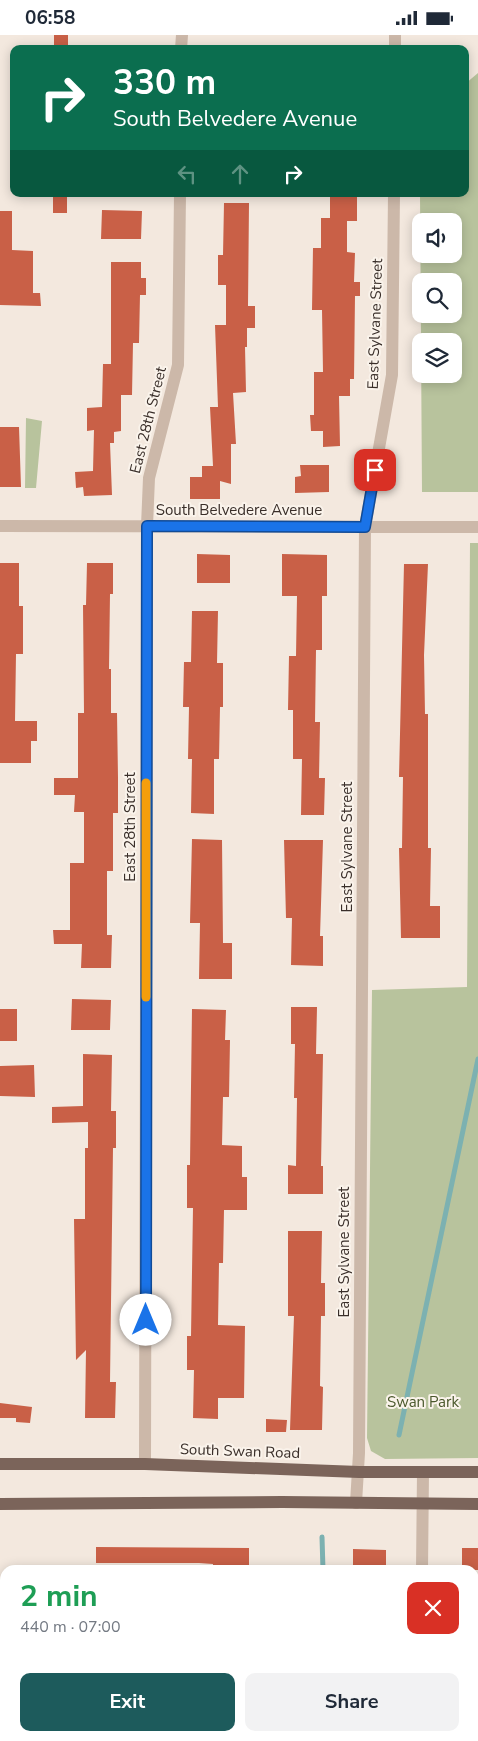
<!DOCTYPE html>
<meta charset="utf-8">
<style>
body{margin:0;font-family:"Nunito Sans",sans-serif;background:#f2f2f3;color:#1f2937;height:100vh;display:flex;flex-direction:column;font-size:19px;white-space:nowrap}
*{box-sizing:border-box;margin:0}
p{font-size:16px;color:#747a83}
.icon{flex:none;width:28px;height:28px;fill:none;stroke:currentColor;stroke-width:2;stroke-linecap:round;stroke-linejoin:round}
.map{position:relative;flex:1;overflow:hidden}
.details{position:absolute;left:0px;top:1530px;width:479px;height:176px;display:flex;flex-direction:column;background:#fff;border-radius:15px 15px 0 0;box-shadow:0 2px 12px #0003}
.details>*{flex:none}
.top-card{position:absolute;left:10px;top:10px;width:459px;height:152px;border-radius:10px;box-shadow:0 2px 12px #0003;background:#0b6e4f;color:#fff;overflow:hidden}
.tools{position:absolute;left:412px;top:178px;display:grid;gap:10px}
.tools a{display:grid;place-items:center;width:50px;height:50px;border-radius:10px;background:#fff;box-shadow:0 2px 12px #0003;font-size:25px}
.pin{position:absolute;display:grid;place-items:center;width:42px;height:42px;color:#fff;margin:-21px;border-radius:10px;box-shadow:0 2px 8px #0006}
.me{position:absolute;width:55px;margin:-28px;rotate:0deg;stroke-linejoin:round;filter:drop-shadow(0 0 4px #0008)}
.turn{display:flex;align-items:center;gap:18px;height:105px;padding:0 20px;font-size:22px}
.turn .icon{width:65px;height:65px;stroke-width:2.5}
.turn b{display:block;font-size:35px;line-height:42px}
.lanes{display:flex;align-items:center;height:48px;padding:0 20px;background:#0003;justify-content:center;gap:25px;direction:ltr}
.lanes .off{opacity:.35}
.round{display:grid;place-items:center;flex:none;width:52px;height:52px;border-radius:10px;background:#f2f2f3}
.head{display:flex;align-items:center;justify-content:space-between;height:85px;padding:0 20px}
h1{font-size:30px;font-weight:700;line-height:38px;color:#1e9e55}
.primary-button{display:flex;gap:10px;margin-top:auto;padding:10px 20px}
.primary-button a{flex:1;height:58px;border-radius:10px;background:#1d5b5c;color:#fff;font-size:20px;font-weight:700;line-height:58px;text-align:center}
.primary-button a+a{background:#f2f2f3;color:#1f2937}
.status{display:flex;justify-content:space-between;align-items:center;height:35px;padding:0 25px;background:#fff;direction:ltr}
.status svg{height:14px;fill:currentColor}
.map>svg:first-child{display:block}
.green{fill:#b8c39d;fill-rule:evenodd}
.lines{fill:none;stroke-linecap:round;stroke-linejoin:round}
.stream{stroke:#7cb1b1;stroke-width:5}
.building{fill:#c96047}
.street{stroke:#ccb8a9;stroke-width:12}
.primary{stroke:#7b645a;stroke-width:12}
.route-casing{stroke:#114b97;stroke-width:12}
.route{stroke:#1a73e8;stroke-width:9}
.slow{stroke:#f59e0b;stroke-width:9}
.labels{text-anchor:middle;stroke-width:4;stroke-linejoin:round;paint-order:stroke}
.street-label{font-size:15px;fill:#392e29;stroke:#faf3eb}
.park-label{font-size:15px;fill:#4a582c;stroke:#faf3eb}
</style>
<div class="status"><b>06:58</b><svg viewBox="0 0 49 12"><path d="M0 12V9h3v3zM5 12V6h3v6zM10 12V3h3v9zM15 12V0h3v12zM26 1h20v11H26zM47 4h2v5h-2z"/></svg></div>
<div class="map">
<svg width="478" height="1706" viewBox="0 0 478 1706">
<rect width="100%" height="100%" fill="#f3e8de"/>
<!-- green -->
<path class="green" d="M 478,38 L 478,457 L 422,457 L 420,159 L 465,159 L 465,49 ZM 421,186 L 454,186 L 454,219 L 421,219 ZM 421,246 L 454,246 L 454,279 L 421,279 ZM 454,306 L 454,339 L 421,339 L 421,306 Z
M 26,383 L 42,386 L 36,453 L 25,453 Z
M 470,508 L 478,508 L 478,1423 L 385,1424 L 371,1416 L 367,1403 L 372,955 L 467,952 Z"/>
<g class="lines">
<!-- stream -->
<path class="stream" d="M 399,1400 L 478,1024
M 322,1502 L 323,1535
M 329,1701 L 329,1706"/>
</g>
<!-- building -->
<path class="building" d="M 54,0 L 68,0 L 68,14 L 54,14 Z
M 53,159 L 67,159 L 67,178 L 53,178 Z
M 330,159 L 357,159 L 357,186 L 347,186 L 347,217 L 355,218 L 354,247 L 360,247 L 360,261 L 355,261 L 354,344 L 350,344 L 350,361 L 339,361 L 340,411 L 323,412 L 323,396 L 311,396 L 310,380 L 314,380 L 314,337 L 323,337 L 322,275 L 312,275 L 313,213 L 321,213 L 321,183 L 330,183 Z
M 224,168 L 249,168 L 248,271 L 255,271 L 255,293 L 247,293 L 247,312 L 245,312 L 246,357 L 233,358 L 236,409 L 231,409 L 231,449 L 220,446 L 220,464 L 190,464 L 190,442 L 202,442 L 202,431 L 213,431 L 210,372 L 218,372 L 215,290 L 226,290 L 226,250 L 218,250 L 218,220 L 223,220 Z
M 102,175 L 142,176 L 141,204 L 101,204 Z
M 0,176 L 12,176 L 12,215 L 33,216 L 33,258 L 40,258 L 41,271 L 0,270 Z
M 111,227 L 141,227 L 141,243 L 146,243 L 146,260 L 140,260 L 139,308 L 133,308 L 132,360 L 121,360 L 121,396 L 114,397 L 114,408 L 110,408 L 112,460 L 84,461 L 83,452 L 76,453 L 75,437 L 93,436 L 94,395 L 87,396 L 87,373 L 102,372 L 103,329 L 111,329 Z
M 0,392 L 19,392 L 21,452 L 0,452 Z
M 300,430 L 329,430 L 329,457 L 295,458 L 295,442 L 301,441 Z
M 197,519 L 230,520 L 230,548 L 197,548 Z
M 282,519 L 327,520 L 327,561 L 322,561 L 322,615 L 316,615 L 315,687 L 320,687 L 319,743 L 325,743 L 324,780 L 301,780 L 302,724 L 293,724 L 293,675 L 288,675 L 289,621 L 296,621 L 297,561 L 282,561 Z
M 0,528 L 19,528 L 19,571 L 23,571 L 23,619 L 16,619 L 15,686 L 37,686 L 37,706 L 31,706 L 31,728 L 0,728 Z
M 87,528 L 113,528 L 113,559 L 110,559 L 109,634 L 111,634 L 111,678 L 117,678 L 118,743 L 118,778 L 113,778 L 113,836 L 107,836 L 107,900 L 112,900 L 111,933 L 81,933 L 82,909 L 54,909 L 53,895 L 70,895 L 70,828 L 84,828 L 84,777 L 74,777 L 75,760 L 54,760 L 54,743 L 78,743 L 78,678 L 84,678 L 83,570 L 86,570 Z
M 404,529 L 428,529 L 424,620 L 425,679 L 428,679 L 428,813 L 431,813 L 430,871 L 440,871 L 440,903 L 401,903 L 399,813 L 402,813 L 403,742 L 399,742 Z
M 192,576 L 218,576 L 217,628 L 223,628 L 223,672 L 220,672 L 219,724 L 214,724 L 214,779 L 191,778 L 192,724 L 188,724 L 189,672 L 183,672 L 184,627 L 191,627 Z
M 192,804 L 222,805 L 223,908 L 232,908 L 232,944 L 199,944 L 200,888 L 190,888 Z
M 284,805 L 323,805 L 320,901 L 323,901 L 323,931 L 291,930 L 292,883 L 286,883 Z
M 72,964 L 111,965 L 110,995 L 71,995 Z
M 291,972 L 317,972 L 316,1019 L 323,1019 L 321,1131 L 323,1131 L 323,1159 L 288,1159 L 288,1130 L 296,1131 L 297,1063 L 294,1063 L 295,1009 L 291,1009 Z
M 0,974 L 17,974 L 17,1006 L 0,1006 Z
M 192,974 L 226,975 L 225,1005 L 230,1005 L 229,1062 L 223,1062 L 222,1110 L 242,1111 L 242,1142 L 247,1142 L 247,1175 L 224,1175 L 223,1228 L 219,1228 L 218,1290 L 245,1291 L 244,1363 L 218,1363 L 218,1384 L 193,1383 L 194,1335 L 187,1335 L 187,1301 L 191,1301 L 193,1173 L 187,1173 L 187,1130 L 190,1130 Z
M 83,1019 L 112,1020 L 111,1076 L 116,1076 L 116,1113 L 113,1113 L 110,1347 L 116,1347 L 115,1383 L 85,1383 L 86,1315 L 76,1325 L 74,1184 L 85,1184 L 85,1113 L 88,1113 L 88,1087 L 52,1088 L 52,1072 L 83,1071 Z
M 34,1030 L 35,1062 L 0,1061 L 0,1031 Z
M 288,1196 L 322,1196 L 321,1248 L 325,1248 L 325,1281 L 321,1281 L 320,1351 L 323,1352 L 322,1395 L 290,1395 L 294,1281 L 288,1281 Z
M 0,1368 L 32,1372 L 30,1388 L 16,1387 L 16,1383 L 0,1383 Z
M 266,1384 L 287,1385 L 286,1397 L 266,1397 Z
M 96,1512 L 249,1513 L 249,1532 L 213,1531 L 213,1529 L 199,1528 L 96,1528 Z
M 462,1513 L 478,1513 L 478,1535 L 462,1535 Z
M 353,1514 L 386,1515 L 386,1535 L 353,1535 Z"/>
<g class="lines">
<!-- street -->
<path class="street" d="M 181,14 L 182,0
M 395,14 L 395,0
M 0,491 L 478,492
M 145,1429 L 147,491 L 149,443 L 178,330 L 180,159
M 356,1468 L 359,1418 L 365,492 L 392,340 L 394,159
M 422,1535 L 423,1437
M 427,1701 L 428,1706"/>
<!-- primary -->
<path class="primary" d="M 0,1429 L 145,1429 L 359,1437 L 478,1437
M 0,1469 L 282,1467 L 478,1469"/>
</g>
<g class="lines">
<!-- route casing -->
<g class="route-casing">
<path id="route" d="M 146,1285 L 147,491 L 365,492 L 375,435"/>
</g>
<!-- route -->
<use href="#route" class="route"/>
<!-- slow -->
<path class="slow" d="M 146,962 L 146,748"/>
</g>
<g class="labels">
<!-- street labels -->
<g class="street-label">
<text transform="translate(375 289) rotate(-88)" y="5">East Sylvane Street</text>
<text transform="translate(148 385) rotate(-76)" y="5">East 28th Street</text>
<text x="239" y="480">South Belvedere Avenue</text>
<text transform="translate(130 792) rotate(-90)" y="5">East 28th Street</text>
<text transform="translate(347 812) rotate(-90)" y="5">East Sylvane Street</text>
<text transform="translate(344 1217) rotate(-90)" y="5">East Sylvane Street</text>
<text transform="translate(240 1416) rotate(2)" y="5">South Swan Road</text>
</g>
<!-- park labels -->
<g class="park-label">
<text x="423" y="1372">Swan Park</text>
</g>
</g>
</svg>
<div class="tools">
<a><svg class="icon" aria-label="sound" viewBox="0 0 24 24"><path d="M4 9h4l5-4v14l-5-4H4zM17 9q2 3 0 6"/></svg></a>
<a><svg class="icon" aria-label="search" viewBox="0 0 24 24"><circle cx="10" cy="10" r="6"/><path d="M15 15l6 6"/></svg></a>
<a><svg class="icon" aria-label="layers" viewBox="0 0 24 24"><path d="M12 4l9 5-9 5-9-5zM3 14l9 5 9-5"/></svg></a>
</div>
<div class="pin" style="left:375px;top:435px;background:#d93025"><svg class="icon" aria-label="arrive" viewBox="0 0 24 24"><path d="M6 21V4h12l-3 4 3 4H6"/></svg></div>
<svg class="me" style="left:146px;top:1285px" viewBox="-20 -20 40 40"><circle r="19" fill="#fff"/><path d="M0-13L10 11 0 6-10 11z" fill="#1a73e8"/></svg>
<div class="top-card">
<div class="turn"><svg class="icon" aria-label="right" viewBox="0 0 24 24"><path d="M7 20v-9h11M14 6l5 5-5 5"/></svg><div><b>330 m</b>South Belvedere Avenue</div></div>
<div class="lanes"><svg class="icon off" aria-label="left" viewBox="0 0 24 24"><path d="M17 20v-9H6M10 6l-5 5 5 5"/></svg><svg class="icon off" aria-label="ahead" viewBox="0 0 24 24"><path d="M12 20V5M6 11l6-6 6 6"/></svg><svg class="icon" aria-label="right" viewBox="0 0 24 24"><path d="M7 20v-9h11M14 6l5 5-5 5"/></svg></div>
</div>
<section class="details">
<div class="head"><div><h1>2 min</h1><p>440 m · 07:00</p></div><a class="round" style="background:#d93025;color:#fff"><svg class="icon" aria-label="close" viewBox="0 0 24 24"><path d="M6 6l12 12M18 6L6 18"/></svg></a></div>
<div class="primary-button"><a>Exit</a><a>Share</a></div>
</section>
</div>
